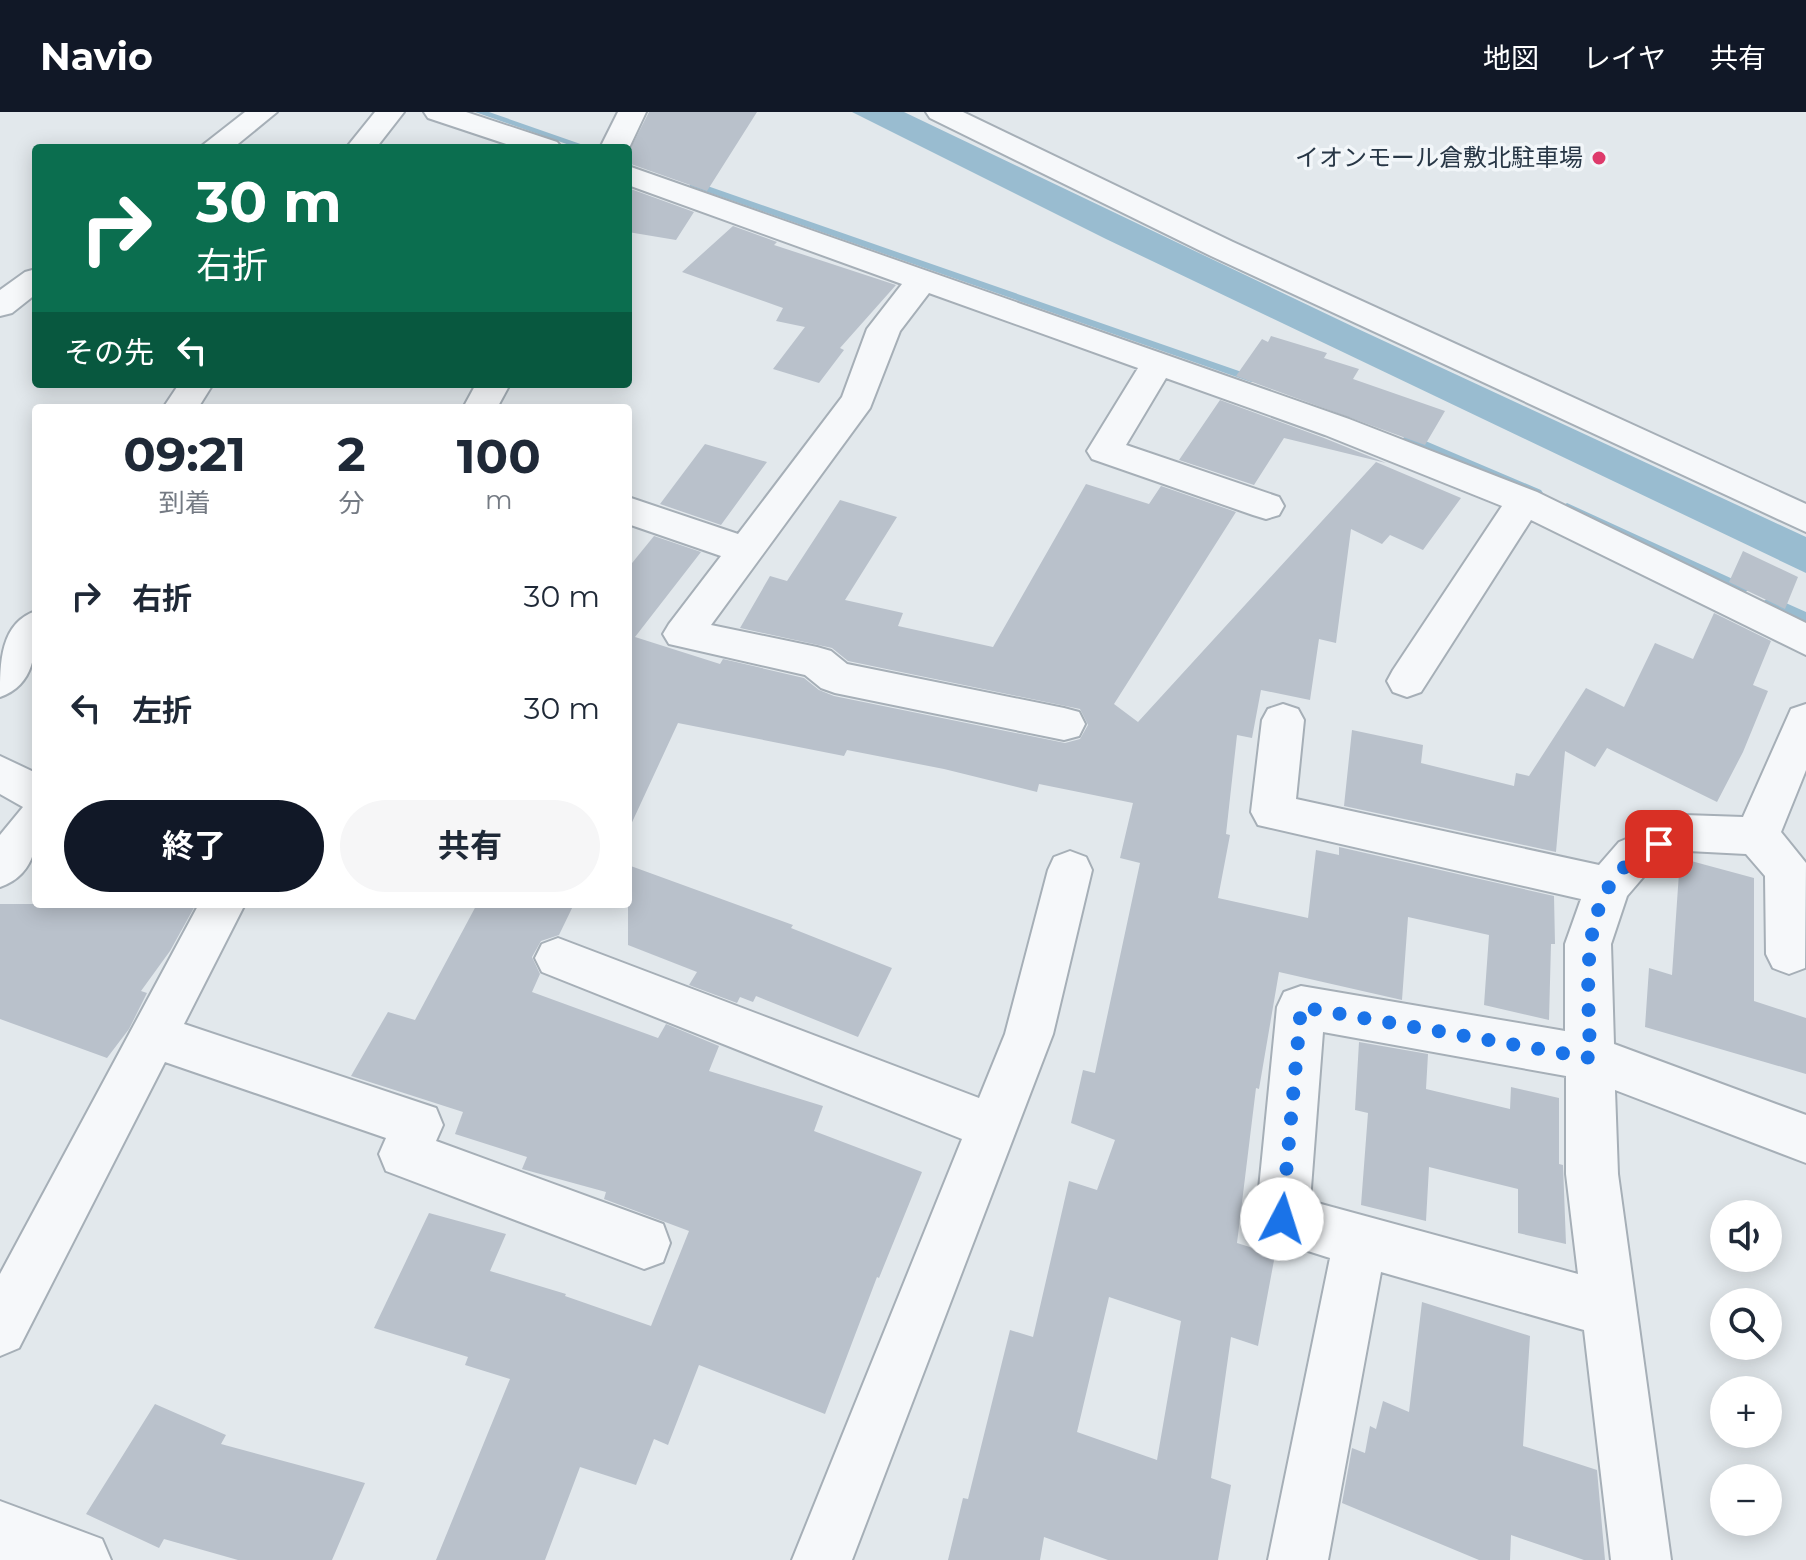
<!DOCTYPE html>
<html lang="ja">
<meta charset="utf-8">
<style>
body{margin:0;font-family:Montserrat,"Noto Sans JP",sans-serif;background:#f6f6f7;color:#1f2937;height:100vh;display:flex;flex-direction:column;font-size:30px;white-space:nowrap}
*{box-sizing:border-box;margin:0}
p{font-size:26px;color:#747a83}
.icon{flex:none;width:44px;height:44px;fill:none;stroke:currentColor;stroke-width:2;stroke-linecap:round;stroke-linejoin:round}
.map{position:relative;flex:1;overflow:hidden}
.details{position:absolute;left:32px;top:292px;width:600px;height:504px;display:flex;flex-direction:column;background:#fff;border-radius:8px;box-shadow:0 4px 20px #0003}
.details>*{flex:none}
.top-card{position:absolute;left:32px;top:32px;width:600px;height:244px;border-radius:8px;box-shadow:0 4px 20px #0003;background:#0b6e4f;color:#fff;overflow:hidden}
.buttons{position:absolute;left:1710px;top:1088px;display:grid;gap:16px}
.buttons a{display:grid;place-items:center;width:72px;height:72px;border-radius:50%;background:#fff;box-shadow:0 4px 20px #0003;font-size:40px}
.pin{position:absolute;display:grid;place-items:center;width:68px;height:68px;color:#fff;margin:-34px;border-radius:16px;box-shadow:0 4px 12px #0006}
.me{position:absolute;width:88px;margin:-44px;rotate:5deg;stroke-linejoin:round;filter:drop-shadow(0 0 6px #0008)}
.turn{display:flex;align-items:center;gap:28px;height:168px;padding:0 32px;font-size:36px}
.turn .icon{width:104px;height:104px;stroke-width:2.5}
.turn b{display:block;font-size:56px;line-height:68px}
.then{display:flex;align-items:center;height:76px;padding:0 32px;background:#0003;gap:16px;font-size:30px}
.eta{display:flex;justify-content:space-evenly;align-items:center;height:136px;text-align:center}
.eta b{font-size:48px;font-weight:700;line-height:56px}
.action{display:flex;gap:16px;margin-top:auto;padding:16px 32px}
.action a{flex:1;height:92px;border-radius:48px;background:#111827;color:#fff;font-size:32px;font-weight:700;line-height:92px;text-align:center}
.action a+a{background:#f6f6f7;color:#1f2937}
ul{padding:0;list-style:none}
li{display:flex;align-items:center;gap:24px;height:112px;padding:0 32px}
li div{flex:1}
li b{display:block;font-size:30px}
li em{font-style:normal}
header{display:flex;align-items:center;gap:48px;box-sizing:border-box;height:112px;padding:0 40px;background:#111827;color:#fff}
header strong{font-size:38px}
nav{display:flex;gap:44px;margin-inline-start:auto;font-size:28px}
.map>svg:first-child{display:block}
.water{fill:#99bcd0}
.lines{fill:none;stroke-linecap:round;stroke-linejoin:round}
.stream{fill:#99bcd0;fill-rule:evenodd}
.building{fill:#b9c1cb;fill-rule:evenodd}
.minor-casing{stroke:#a6afb7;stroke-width:4}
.minor{fill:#f6f8fa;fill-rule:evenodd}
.route{stroke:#1a73e8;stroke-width:14;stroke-dasharray:0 25.2}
.poi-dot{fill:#de3a6b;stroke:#f2f6f9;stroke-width:3}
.labels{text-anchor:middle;stroke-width:7;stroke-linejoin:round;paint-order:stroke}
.far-poi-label{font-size:24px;fill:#283746;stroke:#f2f6f9;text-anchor:end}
</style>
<header>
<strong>Navio</strong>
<nav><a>地図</a><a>レイヤ</a><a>共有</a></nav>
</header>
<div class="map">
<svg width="1806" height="1448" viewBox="0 0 1806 1448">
<rect width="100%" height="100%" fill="#e2e8ec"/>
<!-- water -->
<path class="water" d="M 852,0 L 904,0 L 1356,216 L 1806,425 L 1806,461 L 1106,127 Z"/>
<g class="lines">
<!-- stream -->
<path class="stream" d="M 475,0 L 489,0 L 592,36 L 578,36 Z
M 690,70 L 696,70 L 1259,266 L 1260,268 L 1259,270 L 1251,270 L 690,74 Z
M 1409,322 L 1541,378 L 1543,381 L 1541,384 L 1533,384 L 1405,329 L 1403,326 Z
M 1567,391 L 1748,474 L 1750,477 L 1744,481 L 1740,480 L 1563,398 L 1561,395 Z
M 1770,484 L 1806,500 L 1806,510 L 1766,492 L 1764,489 Z"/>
</g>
<!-- building -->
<path class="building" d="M 649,0 L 757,0 L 707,79 L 628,51 L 628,41 Z
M 628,76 L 694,100 L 676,128 L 628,120 Z
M 733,114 L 777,130 L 774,133 L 896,173 L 840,236 L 844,238 L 819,271 L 773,257 L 805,215 L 776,209 L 783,196 L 682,160 Z
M 1271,224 L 1327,241 L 1324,246 L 1359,257 L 1353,267 L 1445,299 L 1425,333 L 1236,264 L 1262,227 L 1268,230 Z
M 1220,288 L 1324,326 L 1386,351 L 1284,326 L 1254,373 L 1179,348 Z
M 705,332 L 767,350 L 721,413 L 660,392 Z
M 1376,350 L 1461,386 L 1423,438 L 1390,423 L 1382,432 L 1351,417 L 1336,531 L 1319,527 L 1310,588 L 1261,578 L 1252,626 L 1237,623 L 1226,722 L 1230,723 L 1218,786 L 1308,806 L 1316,738 L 1339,743 L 1339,735 L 1554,784 L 1555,832 L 1551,832 L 1549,908 L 1484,893 L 1489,823 L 1408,805 L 1402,888 L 1279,860 L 1259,977 L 1256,976 L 1237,1131 L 1275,1143 L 1258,1234 L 1231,1225 L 1211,1366 L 1231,1373 L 1218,1448 L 1108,1448 L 1044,1425 L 1040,1448 L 948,1448 L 963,1386 L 968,1387 L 1010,1218 L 1033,1225 L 1069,1069 L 1097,1078 L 1115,1028 L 1071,1011 L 1083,958 L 1095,961 L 1140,751 L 1120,746 L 1133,691 L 1039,672 L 1037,680 L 944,657 L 847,638 L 844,644 L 678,611 L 628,719 L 628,456 L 654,424 L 701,440 L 635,525 L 720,552 L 723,547 L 804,566 L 819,578 L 834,584 L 1065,631 L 1080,627 L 1088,613 L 1080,597 L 848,549 L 832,536 L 740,516 L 770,464 L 787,469 L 840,388 L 897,405 L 845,488 L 903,501 L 898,514 L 993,535 L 1086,372 L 1149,392 L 1161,374 L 1236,400 L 1114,592 L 1138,610 ZM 1109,1185 L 1181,1209 L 1157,1348 L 1077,1320 Z
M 1743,439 L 1798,465 L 1785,497 L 1729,470 Z
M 1714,501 L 1771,529 L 1753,573 L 1768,579 L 1743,640 L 1717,690 L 1607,636 L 1595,655 L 1565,639 L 1556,740 L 1344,694 L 1352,618 L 1423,633 L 1421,651 L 1514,674 L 1516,661 L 1529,664 L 1586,576 L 1624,595 L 1655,531 L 1693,547 Z
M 1680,746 L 1754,766 L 1754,889 L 1806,906 L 1806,962 L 1645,915 L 1649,856 L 1672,863 Z
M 628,753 L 793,813 L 791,816 L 892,856 L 858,925 L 756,884 L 753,890 L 740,885 L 737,891 L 689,873 L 697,860 L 628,833 Z
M 0,792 L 196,792 L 170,839 L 141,879 L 147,881 L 129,917 L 107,946 L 0,907 Z
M 477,792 L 574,792 L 559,823 L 541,829 L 532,845 L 540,862 L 532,880 L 658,926 L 666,912 L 719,934 L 709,959 L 823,994 L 814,1019 L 922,1060 L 879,1166 L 877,1165 L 825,1302 L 699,1253 L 668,1333 L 654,1327 L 636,1373 L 580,1355 L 545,1448 L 436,1448 L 510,1267 L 465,1253 L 468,1245 L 374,1216 L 429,1101 L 506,1122 L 490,1159 L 566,1182 L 565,1184 L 651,1214 L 689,1119 L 604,1087 L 606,1080 L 522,1057 L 527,1045 L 455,1022 L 463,1000 L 351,964 L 388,900 L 415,908 Z
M 1359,930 L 1428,942 L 1426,977 L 1510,997 L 1511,975 L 1559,986 L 1559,1052 L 1563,1053 L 1566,1132 L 1518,1121 L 1518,1077 L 1429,1055 L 1426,1109 L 1361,1093 L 1368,1001 L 1355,998 Z
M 1422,1190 L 1530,1224 L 1523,1334 L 1597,1358 L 1605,1448 L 1584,1448 L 1511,1423 L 1510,1448 L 1479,1448 L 1342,1391 L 1352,1336 L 1365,1341 L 1370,1314 L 1376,1317 L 1383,1289 L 1409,1300 Z
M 155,1292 L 226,1323 L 221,1332 L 365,1371 L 332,1448 L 238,1448 L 164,1427 L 159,1436 L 86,1402 Z"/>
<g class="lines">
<!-- minor casing -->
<g class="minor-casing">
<path id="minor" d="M 245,0 L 277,0 L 233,36 L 199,36 Z
M 375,0 L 404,0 L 376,36 L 346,36 Z
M 424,0 L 466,0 L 557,30 L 562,36 L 518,36 L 428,6 Z
M 618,0 L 646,0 L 628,38 L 600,36 Z
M 926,0 L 963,0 L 1233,130 L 1806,392 L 1806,420 L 1211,144 L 930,6 Z
M 628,54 L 1349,307 L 1537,380 L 1806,511 L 1806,543 L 1531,408 L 1421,580 L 1407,585 L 1393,580 L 1387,569 L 1393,558 L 1502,394 L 1325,323 L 1166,266 L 1126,333 L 1279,385 L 1284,394 L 1279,403 L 1266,407 L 1253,403 L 1092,347 L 1087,339 L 1138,256 L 929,181 L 900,219 L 870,296 L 711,513 L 817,535 L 831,539 L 847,552 L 1064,596 L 1079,600 L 1085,612 L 1079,624 L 1064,628 L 835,581 L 821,576 L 805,563 L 669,532 L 663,522 L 669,512 L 721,444 L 628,412 L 628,385 L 738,422 L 842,285 L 867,217 L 902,172 L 628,73 Z
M 36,157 L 36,182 L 12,201 L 0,204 L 0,178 L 25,160 Z
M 179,272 L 213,272 L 198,296 L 163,296 Z
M 476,272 L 510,272 L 497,296 L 463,296 Z
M 36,499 C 36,533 38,572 0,585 C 0,551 0,511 36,499 Z
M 1283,592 L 1298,597 L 1304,608 L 1296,687 L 1599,753 L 1619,730 L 1684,703 L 1743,705 L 1791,597 L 1806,592 L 1806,658 L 1781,720 L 1806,751 L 1805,856 L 1789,862 L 1773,856 L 1766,842 L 1765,764 L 1746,742 L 1688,739 L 1651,756 L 1627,784 L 1611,832 L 1614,932 L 1806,1003 L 1806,1051 L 1615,978 L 1618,1062 L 1671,1448 L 1611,1448 L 1584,1218 L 1381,1160 L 1328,1448 L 1268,1448 L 1330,1146 L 1264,1125 L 1256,1107 L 1277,895 L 1284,880 L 1301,874 L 1565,919 L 1565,832 L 1581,787 L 1258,713 L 1251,700 L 1262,608 L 1268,597 ZM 1323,920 L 1566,964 L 1566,1062 L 1578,1162 L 1310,1089 Z
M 0,644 L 36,661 C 36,703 49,758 0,775 L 0,723 L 23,695 L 0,682 Z
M 1070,739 L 1086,745 L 1092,758 L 1053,922 L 852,1448 L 792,1448 L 962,1027 L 542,860 L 535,846 L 542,832 L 558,826 L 979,986 L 1005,922 L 1048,758 L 1054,745 Z
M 199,792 L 245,792 L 184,912 L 436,996 L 443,1013 L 436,1029 L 663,1112 L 670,1131 L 663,1150 L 644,1157 L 386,1059 L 379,1042 L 386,1026 L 165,950 L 19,1236 L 0,1244 L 0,1162 Z
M 0,1389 L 102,1427 L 111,1448 L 0,1448 Z"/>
</g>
<!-- minor -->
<use href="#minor" class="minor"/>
</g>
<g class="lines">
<!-- route -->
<path class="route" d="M 1282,1107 L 1301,895 L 1590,946 C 1589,867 1573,770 1659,732"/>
</g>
<!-- markers -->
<circle class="poi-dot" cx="1599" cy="46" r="8"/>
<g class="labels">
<!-- far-poi labels -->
<g class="far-poi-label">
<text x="1583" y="54">イオンモール倉敷北駐車場</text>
</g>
</g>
</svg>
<div class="buttons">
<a><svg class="icon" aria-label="sound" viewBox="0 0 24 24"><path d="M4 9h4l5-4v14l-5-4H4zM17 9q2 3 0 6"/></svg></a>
<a><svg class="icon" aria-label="search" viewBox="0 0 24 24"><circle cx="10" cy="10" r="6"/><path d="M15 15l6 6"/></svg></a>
<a>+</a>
<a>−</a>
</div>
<div class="pin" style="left:1659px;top:732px;background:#d93025"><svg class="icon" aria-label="arrive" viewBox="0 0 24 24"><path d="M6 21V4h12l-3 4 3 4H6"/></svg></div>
<svg class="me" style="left:1282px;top:1107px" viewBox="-20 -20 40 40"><circle r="19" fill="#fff"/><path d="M0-13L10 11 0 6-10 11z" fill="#1a73e8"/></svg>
<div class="top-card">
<div class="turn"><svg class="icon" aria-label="right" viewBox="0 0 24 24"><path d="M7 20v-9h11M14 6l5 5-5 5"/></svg><div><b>30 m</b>右折</div></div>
<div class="then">その先<svg class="icon" aria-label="left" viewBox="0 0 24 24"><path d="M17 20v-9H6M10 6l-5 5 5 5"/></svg></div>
</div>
<section class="details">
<div class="eta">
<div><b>09:21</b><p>到着</p></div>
<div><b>2</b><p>分</p></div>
<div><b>100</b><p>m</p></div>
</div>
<ul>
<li><svg class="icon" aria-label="right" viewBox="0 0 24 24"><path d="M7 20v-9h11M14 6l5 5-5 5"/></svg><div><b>右折</b></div><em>30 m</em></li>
<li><svg class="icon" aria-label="left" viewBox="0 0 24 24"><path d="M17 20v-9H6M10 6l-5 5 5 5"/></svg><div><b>左折</b></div><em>30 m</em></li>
</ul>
<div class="action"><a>終了</a><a>共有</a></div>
</section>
</div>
